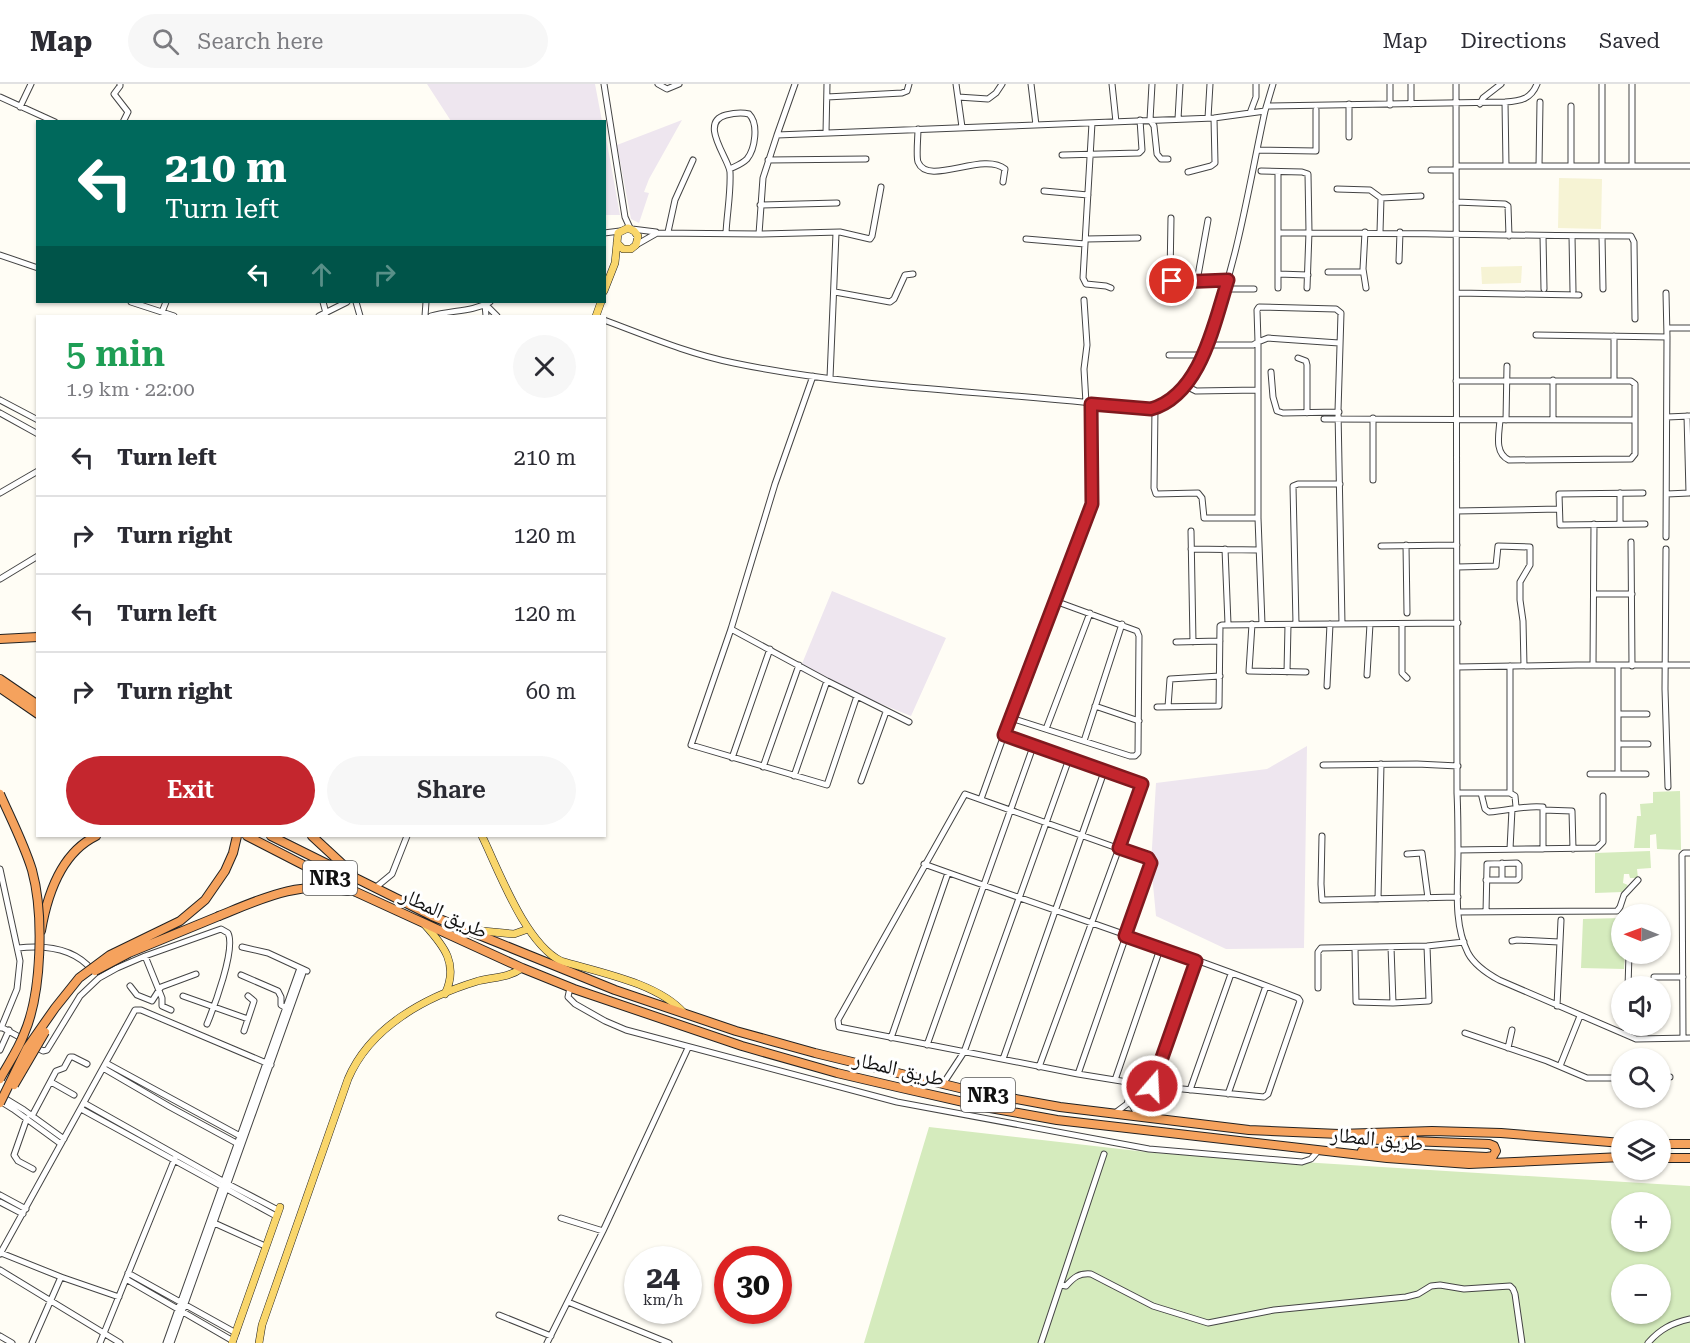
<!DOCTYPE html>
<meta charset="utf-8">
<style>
body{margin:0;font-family:"Roboto Serif","Noto Naskh Arabic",serif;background:#f7f7f7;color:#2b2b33;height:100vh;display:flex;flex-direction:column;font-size:22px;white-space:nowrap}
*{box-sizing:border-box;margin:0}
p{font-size:20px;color:#7c7c81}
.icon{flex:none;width:33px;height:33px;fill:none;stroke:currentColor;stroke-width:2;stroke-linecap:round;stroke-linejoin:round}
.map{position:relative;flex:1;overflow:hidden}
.details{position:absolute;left:36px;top:231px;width:570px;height:522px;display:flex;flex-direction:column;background:#fff;border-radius:0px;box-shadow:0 2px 4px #0004}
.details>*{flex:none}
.guide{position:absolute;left:36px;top:36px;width:570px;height:183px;border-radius:0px;box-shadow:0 2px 4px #0004;background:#00695c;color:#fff;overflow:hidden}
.needle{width:39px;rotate:271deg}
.buttons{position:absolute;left:1611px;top:820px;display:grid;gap:12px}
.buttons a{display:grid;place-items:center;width:60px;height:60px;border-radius:50%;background:#fff;box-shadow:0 2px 4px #0004;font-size:30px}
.speed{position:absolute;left:624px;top:1162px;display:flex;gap:12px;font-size:30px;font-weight:700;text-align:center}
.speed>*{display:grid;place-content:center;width:78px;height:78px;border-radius:50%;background:#fff;box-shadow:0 2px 4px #0004;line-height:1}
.speed small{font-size:15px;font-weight:400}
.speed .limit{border:9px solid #d22;background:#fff;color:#111}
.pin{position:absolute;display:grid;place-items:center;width:51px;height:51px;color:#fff;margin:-26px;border:3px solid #fff;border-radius:50%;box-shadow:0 2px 6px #0007}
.me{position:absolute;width:66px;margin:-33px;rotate:19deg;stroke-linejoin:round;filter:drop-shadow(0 0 4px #0008)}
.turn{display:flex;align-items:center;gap:21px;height:126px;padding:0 30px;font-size:27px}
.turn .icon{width:78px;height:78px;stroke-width:2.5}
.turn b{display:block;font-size:42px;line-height:51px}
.lanes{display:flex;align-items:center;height:57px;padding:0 30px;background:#0003;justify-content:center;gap:30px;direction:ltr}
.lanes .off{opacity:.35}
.round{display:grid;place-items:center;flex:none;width:63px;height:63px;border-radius:32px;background:#f7f7f7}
.headline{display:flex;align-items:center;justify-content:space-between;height:102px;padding:0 30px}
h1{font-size:36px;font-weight:600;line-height:45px;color:#1e9e55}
.cta{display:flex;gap:12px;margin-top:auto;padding:12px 30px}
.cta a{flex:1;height:69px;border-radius:36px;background:#c4262e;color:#fff;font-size:24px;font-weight:600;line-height:69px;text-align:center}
.cta a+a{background:#f7f7f7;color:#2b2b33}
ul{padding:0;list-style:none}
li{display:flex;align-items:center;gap:18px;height:78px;padding:0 30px;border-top:2px solid #e1e1e2}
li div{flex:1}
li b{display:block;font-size:22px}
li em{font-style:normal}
header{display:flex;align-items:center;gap:36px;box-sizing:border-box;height:84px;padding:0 30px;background:#fff;border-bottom:2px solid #e1e1e2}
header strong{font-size:28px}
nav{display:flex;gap:33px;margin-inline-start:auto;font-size:21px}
.search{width:420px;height:54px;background:#f7f7f7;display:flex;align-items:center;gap:15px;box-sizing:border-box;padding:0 21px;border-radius:33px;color:#7c7c81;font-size:22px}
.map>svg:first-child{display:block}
.industrial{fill:#eee6ef}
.farmland{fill:#f6f3d4}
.green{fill:#d5ebbd;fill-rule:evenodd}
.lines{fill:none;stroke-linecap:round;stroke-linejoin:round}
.minor-casing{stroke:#444;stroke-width:7}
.major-casing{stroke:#222;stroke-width:8}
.highway-casing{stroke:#222;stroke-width:10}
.minor{stroke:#fff;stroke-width:5}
.major{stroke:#f9d66b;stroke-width:7}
.highway{stroke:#f5a25d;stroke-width:8}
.highway-bridge-casing{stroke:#222;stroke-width:10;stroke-linecap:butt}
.highway-bridge{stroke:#f5a25d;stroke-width:8}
.route-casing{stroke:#7f191e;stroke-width:15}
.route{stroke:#c4262e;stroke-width:10}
.labels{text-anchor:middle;stroke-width:6;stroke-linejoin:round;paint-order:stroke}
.shield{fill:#fff;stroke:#585858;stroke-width:1.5}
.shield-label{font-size:20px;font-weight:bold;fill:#111}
.street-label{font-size:21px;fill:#111;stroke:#fff}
</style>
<header>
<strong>Map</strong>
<div class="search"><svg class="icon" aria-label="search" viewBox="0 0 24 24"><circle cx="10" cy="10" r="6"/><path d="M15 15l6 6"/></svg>Search here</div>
<nav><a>Map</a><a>Directions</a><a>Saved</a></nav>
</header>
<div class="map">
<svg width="1690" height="1259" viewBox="0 0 1690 1259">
<rect width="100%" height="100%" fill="#fffdf5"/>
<!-- industrial -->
<path class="industrial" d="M 427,0 L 595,0 L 602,37 L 451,37 Z
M 682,36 L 649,95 L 644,108 L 649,109 L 639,139 L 631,135 L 617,61 Z
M 605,48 L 620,131 L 605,131 Z
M 832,507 L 946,554 L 911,632 L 799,587 Z
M 1307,662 L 1304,864 L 1226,865 L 1156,832 L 1151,780 L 1156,699 L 1267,685 Z"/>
<!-- farmland -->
<path class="farmland" d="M 1559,94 L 1602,95 L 1601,145 L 1558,144 Z
M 1522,182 L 1521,199 L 1482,200 L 1481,183 Z"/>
<!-- green -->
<path class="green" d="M 1680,707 L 1681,766 L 1657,765 L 1656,750 L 1650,751 L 1650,764 L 1634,764 L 1637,732 L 1641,732 L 1640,720 L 1653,719 L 1653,708 Z
M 1650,767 L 1651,784 L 1637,785 L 1638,794 L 1630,794 L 1629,790 L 1624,790 L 1623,799 L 1628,801 L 1623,808 L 1595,809 L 1595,769 Z
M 1621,834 L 1622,870 L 1625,870 L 1624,885 L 1581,884 L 1583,835 Z
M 929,1043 L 1155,1069 L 1690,1102 L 1690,1259 L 864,1259 ZM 1622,1119 L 1660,1119 L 1660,1158 L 1622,1158 ZM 1622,1191 L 1660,1191 L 1660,1230 L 1622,1230 Z"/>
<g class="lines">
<!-- minor casing -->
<g class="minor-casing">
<path id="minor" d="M 120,0 L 120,2 L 114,10 L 128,28 L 123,38
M 604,0 L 625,133 L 630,144
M 658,0 L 667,5 L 679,0
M 956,0 L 962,43
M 1031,0 L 1036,41
M 1112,0 L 1116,38
M 1152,0 L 1150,36 L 1154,42 L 1157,70 L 1161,75 L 1168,75
M 1390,0 L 1390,21
M 1456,0 L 1457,709 C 1458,729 1458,749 1458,769 C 1458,802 1453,839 1468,869 C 1475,882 1488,890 1499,896 L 1636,955 L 1690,954
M 0,13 L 55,38
M 827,13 L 902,9 L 907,7 L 909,0
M 958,13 L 988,15 L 996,9 L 1002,0
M 1505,18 L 1506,82
M 1349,20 L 1349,53
M 1411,20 L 1411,0
M 1480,20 L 1483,14 L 1501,0
M 1268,22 L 1505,18 C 1521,17 1531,15 1537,0
M 20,23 L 31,0
M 1250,29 L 1256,13 L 1256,0
M 1208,34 L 1210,0
M 1178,35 L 1180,0
M 1092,39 L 1083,194 L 1086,200 L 1106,202 L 1111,204
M 918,45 C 918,53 916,72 918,78 C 928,103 983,67 1005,85 L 1003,98
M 826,49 L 827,0
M 777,51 L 795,0
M 1258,66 L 1316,67 L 1316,26
M 1062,71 L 1139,69 L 1142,66 L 1140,36
M 768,76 L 866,75
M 1456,82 L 1690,82
M 1539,82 L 1540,18
M 1571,82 L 1571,22
M 1602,82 L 1602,0
M 1632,82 L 1632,0
M 1431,86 L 1456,86
M 1261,87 L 1302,88 L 1308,90 L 1309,148 L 1307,204
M 1188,88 L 1211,82 L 1215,79 L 1214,34
M 1337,105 L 1370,106 L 1381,114 L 1421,112
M 1044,107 L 1088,111
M 1456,118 L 1505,120 L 1508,122 L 1509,152
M 760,121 L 837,119
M 1171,134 L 1170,192 L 1172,197 L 1228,196
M 632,145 L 656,148
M 668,148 L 675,116 L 693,76
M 1365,148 L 1363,185 L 1366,204
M 1380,148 L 1381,114
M 604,149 L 620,147
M 726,149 C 727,129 731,108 730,88 C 729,75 698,38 726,31 C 734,29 741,28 749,30 C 759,40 755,65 747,75 C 742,80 736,82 730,85
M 1279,149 C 1396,148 1513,152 1631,152 L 1634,158 L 1635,235
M 759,150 L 840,148 L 870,155 L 872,152 L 881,103
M 1543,152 L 1544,205
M 1572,152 L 1573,207
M 1602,152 L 1603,205
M 1026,155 L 1085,160
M 1086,155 L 1138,154
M 636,161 L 657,149 L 759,150 L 763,94 L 777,51 L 1214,34 L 1265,27 L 1273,0
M 0,171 L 38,184
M 1399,177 L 1400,148
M 1328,188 L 1363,188
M 1278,190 L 1308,191
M 1197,197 L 1208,136
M 1278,204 L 1278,88
M 1225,205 L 1254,205
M 835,208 L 890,218 L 894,215 L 905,191 L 913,190
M 1457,209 L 1579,211
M 1666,209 L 1667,253
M 1084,216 L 1087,261 L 1084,285 L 1086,319
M 131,218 L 174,232
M 323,218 L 326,229
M 356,218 L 360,232
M 485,220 L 497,232
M 485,220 L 486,232
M 162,228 L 166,218
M 319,232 L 347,218
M 425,232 L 426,218
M 431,232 C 451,226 472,228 490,218
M 604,236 C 647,252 689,270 734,279 C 869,307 1008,307 1144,325 C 1160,326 1181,310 1190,297 C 1200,283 1205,263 1211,246 C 1238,176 1249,101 1265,27
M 1667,244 L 1690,244
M 1536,251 L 1667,253 L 1666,453
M 1614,252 L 1614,297
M 1206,261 L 1253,261 L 1258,258 L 1257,226 L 1259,223 L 1336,225 L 1341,229 L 1338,327 L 1342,540
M 1169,271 L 1202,271
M 1298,274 L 1306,277 L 1307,281 L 1307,329
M 1271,288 L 1273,313 L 1277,327 L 1283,329 L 1339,328
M 813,292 L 775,400 L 731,545 L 691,661 L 827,701 L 857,612
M 830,294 L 836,149
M 1553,296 L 1553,335
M 1456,297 L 1631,297 L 1635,300 L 1635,370 L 1631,375 L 1509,376 C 1494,369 1499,350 1500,336
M 1186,302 L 1196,307 L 1258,306
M 0,316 L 38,336
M 1155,324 L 1154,404 L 1156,410 L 1198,409 L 1202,414 L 1204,434 L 1258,434 L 1262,540
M 0,329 L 38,350
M 1687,332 L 1689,409
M 1667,333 L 1690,332
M 1373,334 L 1373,396
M 1324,335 L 1634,336
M 1506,336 L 1507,282
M 0,409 L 38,387
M 1620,409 L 1620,440
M 1643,409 L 1559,410 L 1560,441 L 1645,440
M 1667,410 L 1689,409
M 1457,427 L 1559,425
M 1258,434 L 1258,258 L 1268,254 L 1339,259
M 1191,447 L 1193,558
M 1631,458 L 1632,582
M 1406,461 L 1407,529
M 1381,462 L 1457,461
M 1191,465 L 1259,466
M 1225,465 L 1228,540
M 1666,465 L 1665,605 L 1668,703
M 1458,483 L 1496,482 L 1498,462 L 1530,463 L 1530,481 L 1520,498 L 1520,516 L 1523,537 L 1524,582
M 0,495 L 38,472
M 1595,510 L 1632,510
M 1252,540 L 1249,587 L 1306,588
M 1296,540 L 1293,402 L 1298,400 L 1340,400
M 1402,540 L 1402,589 L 1407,594
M 731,545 L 827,597 L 909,638
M 1176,558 L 1220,557
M 1593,581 L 1594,440
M 1458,583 L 1577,581 L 1690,581
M 1287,588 L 1288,541
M 1367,591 L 1370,540
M 1327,602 L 1330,540
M 1095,622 L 1139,637
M 1157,623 L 1219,622 L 1220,542 L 1222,541 L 1458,539
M 1168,623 L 1170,595 L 1220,592
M 1619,630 L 1647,630
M 1011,634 L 1130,672 L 1135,672 L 1138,669 L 1139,552 L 1137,547 L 1055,517
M 1046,645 L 1090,529
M 1004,651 L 1092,420 L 1091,320
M 1084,657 L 1122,540
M 1619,660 L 1648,660
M 732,674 L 770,565
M 1323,681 L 1417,680 L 1458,682
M 763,683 L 799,581
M 1590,690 L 1618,690 L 1618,582
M 1618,690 L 1646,690
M 794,692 L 827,597
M 861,697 L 886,628
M 1457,709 L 1510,709 L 1510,582
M 1481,709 L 1485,725 L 1489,728 C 1508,727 1524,721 1543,723 L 1543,765
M 1510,709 L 1515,712 L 1516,723
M 981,715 L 1004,651 L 1141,698 L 1142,701 L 1039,983
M 1543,726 L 1572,727 L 1573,765
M 1322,752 L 1321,800 L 1322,816 L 1458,813
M 1510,765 L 1512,725
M 1458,766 L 1597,764 L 1603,758 L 1603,712
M 1407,770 L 1422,769 L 1428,814
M 924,780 C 1049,825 1175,866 1298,914 L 1300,917 L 1268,1010 L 1264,1013 L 1152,1002 L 1078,990 L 839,943 L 838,936 L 965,710 L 1151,776 L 1151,780 L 1078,990
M 0,785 L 20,877 L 17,905 L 1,944
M 1502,796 L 1502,779
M 375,804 L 392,790 L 407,752
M 1378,815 L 1381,680
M 1458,828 L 1617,827 L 1620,823 L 1624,811 L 1638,796
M 1486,828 L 1487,783 L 1487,780 L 1517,779 L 1519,781 L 1519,794 L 1517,796 L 1486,796
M 1512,857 L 1517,856 L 1559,858
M 242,863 L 268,869 L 307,887
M 1391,863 L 1393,919
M 18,864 C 45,861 74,864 92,886
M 1355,864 L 1356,918 L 1393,919 L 1429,917 L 1427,862
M 145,872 L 162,914 L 162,922 L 171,926
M 241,891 L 278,907 L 281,913 L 281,921 L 288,925
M 1654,893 L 1683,893
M 130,902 L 137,911 L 152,917 L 161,903 L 196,890
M 1628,903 L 1629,870
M 570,904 L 568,913 L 575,920 L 605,937 L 626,946 L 897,1018 L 1149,1065 L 1302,1078 L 1311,1075 L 1318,1067
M 1318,904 L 1318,868 L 1321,864 L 1427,862 L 1464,858
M 183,912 L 248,935
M 1557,922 L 1561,836
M 1,943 L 23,955
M 244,947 L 254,917 L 248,912
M 1465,949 L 1547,977 L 1587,994 L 1622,994
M 1627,951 L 1627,942
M 891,954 L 948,789
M 1683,954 L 1682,771 L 1684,769 L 1690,769
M 927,961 L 1034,660
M 34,962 L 43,967 L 47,966 L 80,912 L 99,894 L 117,884 L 145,872 L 221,845 L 228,849 C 236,865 214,923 207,940
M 1508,964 L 1512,946
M 0,966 L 9,946
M 1003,975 L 1105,685
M 106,979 L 242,1053
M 1560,982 L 1580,932
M 103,984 L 170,1023 L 240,1061
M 1660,993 L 1670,993
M 1115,996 L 1160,865
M 51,998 L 74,1011
M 943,1000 L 964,968 L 1070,672
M 1152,1002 L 1196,877
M 1190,1006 L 1231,890
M 1228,1010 L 1266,902
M 1,1012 L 24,1026 L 64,1055
M 1132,1013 L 1132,1021 L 1138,1032
M 0,1017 L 13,1025 L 61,1060
M 84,1019 L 228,1100 L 278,1126
M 81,1025 L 276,1132
M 1115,1029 L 1127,1020 L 1133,999
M 32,1032 L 56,987 L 64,984 L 70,973 L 73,973 L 87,980
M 27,1034 L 14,1071 L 18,1077 L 33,1085
M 0,1111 L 26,1125
M 0,1118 L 23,1130
M 561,1134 L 603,1147
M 212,1138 L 265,1162
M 1,1169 L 61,1193 L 119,1213
M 0,1170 L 135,926 L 141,926 L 271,981
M 0,1186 L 120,1259
M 128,1189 L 236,1249
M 126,1195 L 233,1257
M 1061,1201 L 1066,1202 C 1074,1193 1079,1189 1091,1190 L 1153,1222 L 1208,1239 L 1274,1226 L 1406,1213 L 1418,1210 L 1431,1202 L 1440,1201 L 1464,1205 L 1510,1202 L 1513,1205 L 1515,1210 L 1522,1259
M 568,1218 L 669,1259
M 499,1231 L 551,1252
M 0,1252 L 12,1259
M 32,1259 L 61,1193
M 100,1259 L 175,1074
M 166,1259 L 300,884
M 171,1259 L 304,886
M 547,1259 L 603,1147 L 688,964
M 1041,1259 L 1104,1070
M 1648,1259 C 1660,1245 1672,1239 1690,1235"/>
</g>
<!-- major casing -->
<g class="major-casing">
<path id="major" d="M 604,207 L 615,179 L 618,149 L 628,144 L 634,147 L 638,152 L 636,161 L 631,165 L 623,165 L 617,159
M 596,232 L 601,218
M 482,752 C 499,787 525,859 561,877 C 598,888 658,899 684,929
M 425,841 C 444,862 459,880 445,910
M 472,846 L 514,850 L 528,845
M 232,1259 L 280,1123
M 259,1259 L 262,1241 L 348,995 C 370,943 425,913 478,897 C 493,893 509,894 522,884"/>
</g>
<!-- highway casing -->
<g class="highway-casing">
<path id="highway" d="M 0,555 L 38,553
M 0,595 L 38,621
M 0,604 L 38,630
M 247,752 L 356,808 L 522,884 L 574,905 L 742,962 L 837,989 L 897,1003 L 990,1024 L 1057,1036 L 1387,1074 L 1469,1080 L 1622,1073
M 271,752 L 432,832 L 615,906 L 736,947 L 815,969 L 972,1007 L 1060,1023 L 1249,1046 L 1339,1050 L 1432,1047 L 1501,1049 L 1622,1059
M 312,752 L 353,790
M 219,832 C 263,814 299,796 348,807
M 41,847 C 47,812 61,769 96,752
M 1356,1055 L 1489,1060 L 1494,1062 L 1496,1067 L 1493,1072 L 1487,1073 L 1362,1067
M 1660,1060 L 1690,1060
M 1660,1074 L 1690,1074"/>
</g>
<!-- minor -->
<use href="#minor" class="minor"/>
<!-- major -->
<use href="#major" class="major"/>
<!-- highway -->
<use href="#highway" class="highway"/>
<!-- highway-bridge casing -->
<g class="highway-bridge-casing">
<path id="highway-bridge" d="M 0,710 C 11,735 24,760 32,786 C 44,830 42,909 24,950 C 18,966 8,980 0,995
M 95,887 L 129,869 L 219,832
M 14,1001 L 45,948
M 0,1019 L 27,964 L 55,924 L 79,894 L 110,871 L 180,837 L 205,816 L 225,787 L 233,769 L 237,752"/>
</g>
<!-- highway-bridge -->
<use href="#highway-bridge" class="highway-bridge"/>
</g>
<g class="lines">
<!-- route casing -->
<g class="route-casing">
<path id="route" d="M 1152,1002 L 1196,877 L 1125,852 L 1151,779 L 1148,774 L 1119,764 L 1142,700 L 1004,651 L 1092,420 L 1091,320 L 1151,325 C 1201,311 1214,239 1228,196 L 1178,198 L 1172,197"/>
</g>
<!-- route -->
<use href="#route" class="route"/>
</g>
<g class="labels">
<!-- shield labels -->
<g class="shield">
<rect x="303" y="777" width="54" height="34" rx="4.5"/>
<rect x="961" y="994" width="54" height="34" rx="4.5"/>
</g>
<g class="shield-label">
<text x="330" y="801">NR3</text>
<text x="988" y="1018">NR3</text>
</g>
<!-- street labels -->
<g class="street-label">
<text transform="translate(444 829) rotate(25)" y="7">طريق المطار</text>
<text transform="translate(899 985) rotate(13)" y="7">طريق المطار</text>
<text transform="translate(1377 1055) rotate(6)" y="7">طريق المطار</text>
</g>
</g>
</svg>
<div class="buttons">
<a><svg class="needle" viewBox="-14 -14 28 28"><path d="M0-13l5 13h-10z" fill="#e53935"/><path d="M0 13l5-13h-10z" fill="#7c7c81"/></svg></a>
<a><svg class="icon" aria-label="sound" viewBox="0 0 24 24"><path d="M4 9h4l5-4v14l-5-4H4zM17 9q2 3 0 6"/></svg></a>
<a><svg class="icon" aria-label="search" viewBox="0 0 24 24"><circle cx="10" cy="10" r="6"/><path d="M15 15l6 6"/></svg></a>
<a><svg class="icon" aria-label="layers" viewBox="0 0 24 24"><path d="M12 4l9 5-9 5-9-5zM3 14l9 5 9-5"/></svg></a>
<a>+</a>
<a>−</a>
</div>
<div class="speed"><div>24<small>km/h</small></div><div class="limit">30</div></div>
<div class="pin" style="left:1172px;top:197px;background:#d93025"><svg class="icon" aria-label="arrive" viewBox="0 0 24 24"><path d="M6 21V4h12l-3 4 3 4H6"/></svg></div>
<svg class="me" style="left:1152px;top:1002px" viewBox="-20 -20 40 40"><circle r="17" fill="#c4262e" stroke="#fff" stroke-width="3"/><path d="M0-11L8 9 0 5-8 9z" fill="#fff"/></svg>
<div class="guide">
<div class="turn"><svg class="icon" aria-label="left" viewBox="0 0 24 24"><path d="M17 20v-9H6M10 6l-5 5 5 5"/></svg><div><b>210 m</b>Turn left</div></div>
<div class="lanes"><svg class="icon" aria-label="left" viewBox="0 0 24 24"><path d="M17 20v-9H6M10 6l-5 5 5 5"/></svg><svg class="icon off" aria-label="ahead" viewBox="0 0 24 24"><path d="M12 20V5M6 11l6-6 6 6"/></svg><svg class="icon off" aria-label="right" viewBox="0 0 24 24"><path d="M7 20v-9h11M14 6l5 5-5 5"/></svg></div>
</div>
<section class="details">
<div class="headline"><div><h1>5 min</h1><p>1.9 km · 22:00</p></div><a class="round"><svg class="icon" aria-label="close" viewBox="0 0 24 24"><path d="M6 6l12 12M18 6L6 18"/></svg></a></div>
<ul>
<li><svg class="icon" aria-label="left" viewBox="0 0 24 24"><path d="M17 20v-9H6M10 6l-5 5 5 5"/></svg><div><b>Turn left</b></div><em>210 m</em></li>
<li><svg class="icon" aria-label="right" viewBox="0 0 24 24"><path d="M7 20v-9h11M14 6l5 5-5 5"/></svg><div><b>Turn right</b></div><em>120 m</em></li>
<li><svg class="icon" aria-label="left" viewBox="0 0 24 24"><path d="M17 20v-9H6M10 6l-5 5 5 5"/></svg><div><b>Turn left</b></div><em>120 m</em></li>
<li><svg class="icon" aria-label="right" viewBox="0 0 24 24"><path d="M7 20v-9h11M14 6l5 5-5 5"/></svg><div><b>Turn right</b></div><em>60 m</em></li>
</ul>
<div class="cta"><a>Exit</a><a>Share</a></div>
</section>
</div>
